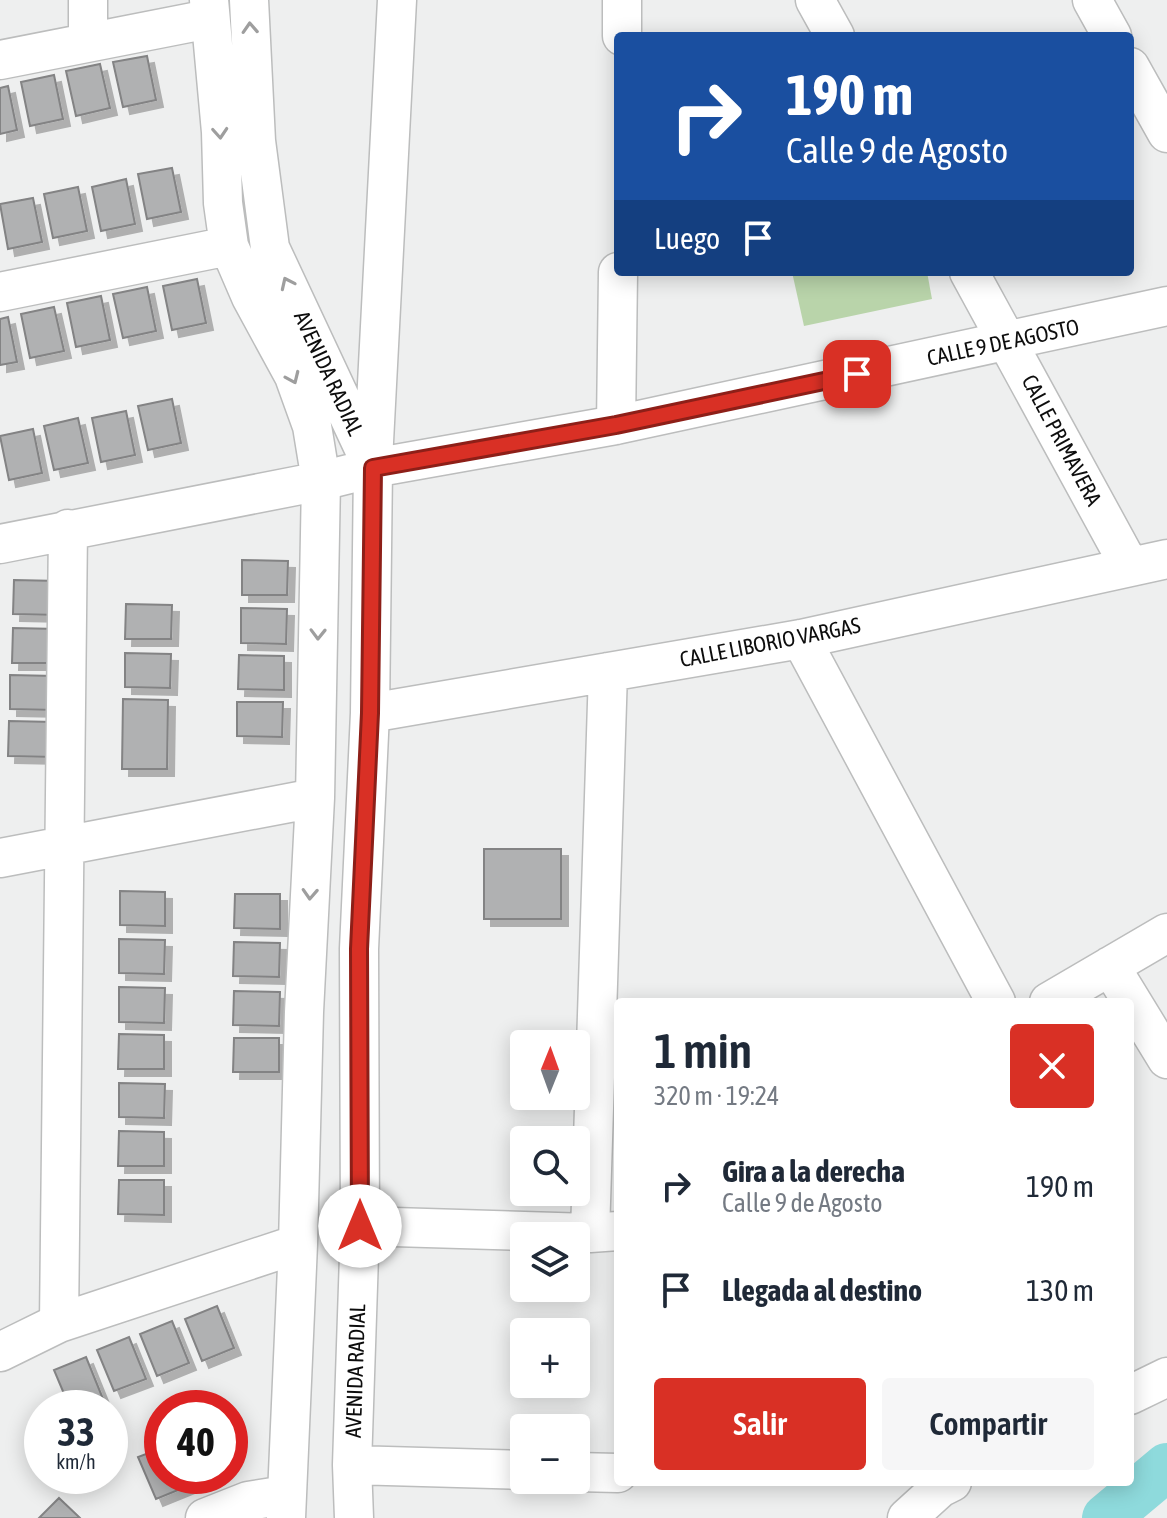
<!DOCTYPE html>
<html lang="es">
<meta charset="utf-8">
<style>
body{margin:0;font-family:"Asap Condensed",sans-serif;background:#f6f6f7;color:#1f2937;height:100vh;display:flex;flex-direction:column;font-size:30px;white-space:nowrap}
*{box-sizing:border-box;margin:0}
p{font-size:26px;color:#747a83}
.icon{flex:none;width:44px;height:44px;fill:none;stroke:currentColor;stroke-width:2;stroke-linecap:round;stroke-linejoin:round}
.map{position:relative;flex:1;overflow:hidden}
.drawer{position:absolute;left:614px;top:998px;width:520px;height:488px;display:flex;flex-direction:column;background:#fff;border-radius:8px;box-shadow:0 4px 20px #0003}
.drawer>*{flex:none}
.top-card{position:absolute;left:614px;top:32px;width:520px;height:244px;border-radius:8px;box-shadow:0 4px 20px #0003;background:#1a4fa0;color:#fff;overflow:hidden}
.needle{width:52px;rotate:1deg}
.controls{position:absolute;left:510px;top:1030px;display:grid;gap:16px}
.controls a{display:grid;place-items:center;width:80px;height:80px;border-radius:8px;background:#fff;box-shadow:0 4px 20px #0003;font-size:40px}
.speed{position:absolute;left:24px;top:1390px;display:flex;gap:16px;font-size:40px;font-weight:700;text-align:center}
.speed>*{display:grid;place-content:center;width:104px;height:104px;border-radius:50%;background:#fff;box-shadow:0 4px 20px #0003;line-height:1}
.speed small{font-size:20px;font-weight:400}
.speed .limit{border:12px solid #d22;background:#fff;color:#111}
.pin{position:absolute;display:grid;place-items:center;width:68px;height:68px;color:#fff;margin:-34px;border-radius:16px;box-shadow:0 4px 12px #0006}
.me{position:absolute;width:88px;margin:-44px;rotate:0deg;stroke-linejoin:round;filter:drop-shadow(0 0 6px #0008)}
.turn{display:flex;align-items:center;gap:28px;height:168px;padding:0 40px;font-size:36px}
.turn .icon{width:104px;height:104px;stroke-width:2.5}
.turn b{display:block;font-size:56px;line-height:68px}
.then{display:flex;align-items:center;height:76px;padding:0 40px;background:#0003;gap:16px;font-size:30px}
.round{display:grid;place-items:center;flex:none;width:84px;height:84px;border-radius:8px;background:#f6f6f7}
.summary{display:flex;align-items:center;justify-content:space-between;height:136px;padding:0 40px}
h1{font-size:48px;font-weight:600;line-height:60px}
.primary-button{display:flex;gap:16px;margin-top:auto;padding:16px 40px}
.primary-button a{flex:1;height:92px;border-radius:8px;background:#d93025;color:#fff;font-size:32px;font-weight:600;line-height:92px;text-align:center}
.primary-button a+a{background:#f6f6f7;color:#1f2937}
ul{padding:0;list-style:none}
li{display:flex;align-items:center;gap:24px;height:104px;padding:0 40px}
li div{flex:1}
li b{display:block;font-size:30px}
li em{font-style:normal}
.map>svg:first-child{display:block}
.green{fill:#b9d4aa}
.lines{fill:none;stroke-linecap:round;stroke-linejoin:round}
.river{stroke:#8edadc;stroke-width:48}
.building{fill:#b0b1b2;stroke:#838384;stroke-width:2;filter:url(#shadow)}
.minor-casing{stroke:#bcbdbd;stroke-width:41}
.minor{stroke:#fff;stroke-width:38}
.oneway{stroke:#9e9e9e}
.route-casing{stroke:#8d1f18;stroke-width:20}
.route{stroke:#d93025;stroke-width:14}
.labels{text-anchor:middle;stroke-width:6;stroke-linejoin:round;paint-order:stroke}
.street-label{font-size:22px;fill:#0d0d0d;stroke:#fff}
</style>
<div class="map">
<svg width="1167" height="1518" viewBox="0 0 1167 1518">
<defs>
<filter id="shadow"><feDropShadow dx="7" dy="7" stdDeviation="0" flood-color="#0004"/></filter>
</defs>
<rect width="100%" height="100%" fill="#eeefef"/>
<!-- green -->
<path class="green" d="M 792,272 L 927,272 L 932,299 L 804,326 Z"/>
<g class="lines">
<!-- river -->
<path class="river" d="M 1106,1518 L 1167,1467"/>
</g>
<!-- building -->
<path class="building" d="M 147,56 L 156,100 L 123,107 L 113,62 Z
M 100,64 L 110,108 L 76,116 L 66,71 Z
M 54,75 L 63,119 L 30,126 L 21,82 Z
M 8,86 L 17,130 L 0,134 L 0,88 Z
M 172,168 L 181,212 L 147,219 L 138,174 Z
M 126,179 L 135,224 L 101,231 L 92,187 Z
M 78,187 L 87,231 L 53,238 L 44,194 Z
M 33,198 L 42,242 L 8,249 L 0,204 Z
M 197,279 L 206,323 L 172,330 L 163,286 Z
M 147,287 L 156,331 L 123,338 L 113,294 Z
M 101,296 L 110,340 L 76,347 L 67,303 Z
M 54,307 L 64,351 L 30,358 L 21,314 Z
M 8,317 L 17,362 L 0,365 L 0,319 Z
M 172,399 L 181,443 L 148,450 L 138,406 Z
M 126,411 L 135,455 L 101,462 L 92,418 Z
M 78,418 L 88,463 L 54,470 L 44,426 Z
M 33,429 L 42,473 L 9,480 L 0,436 Z
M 242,560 L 288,561 L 287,595 L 242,595 Z
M 14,580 L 59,581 L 59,615 L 13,614 Z
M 126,604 L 172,605 L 171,639 L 125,639 Z
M 241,608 L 287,609 L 286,644 L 241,643 Z
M 13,628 L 58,629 L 58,663 L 12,663 Z
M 125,653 L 171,654 L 170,688 L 125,687 Z
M 239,655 L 284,656 L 284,690 L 238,689 Z
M 10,675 L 55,676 L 55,710 L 10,709 Z
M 123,699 L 168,700 L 167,769 L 122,769 Z
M 237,702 L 283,702 L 282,737 L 237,736 Z
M 9,721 L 54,722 L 54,757 L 8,756 Z
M 484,849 L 561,849 L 561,919 L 484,919 Z
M 120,891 L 165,892 L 165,926 L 120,925 Z
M 235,894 L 280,894 L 280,929 L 234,928 Z
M 119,939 L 165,940 L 164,974 L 119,973 Z
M 234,942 L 280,943 L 279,977 L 233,976 Z
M 119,987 L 165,988 L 164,1023 L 119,1022 Z
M 234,991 L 280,992 L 279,1026 L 233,1025 Z
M 119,1034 L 164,1035 L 164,1069 L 118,1069 Z
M 234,1038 L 279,1038 L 279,1072 L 233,1072 Z
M 119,1083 L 165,1084 L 164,1118 L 119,1117 Z
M 119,1131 L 164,1132 L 164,1166 L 118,1166 Z
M 119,1180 L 164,1180 L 164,1215 L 118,1214 Z
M 217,1306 L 234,1348 L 202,1361 L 185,1319 Z
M 172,1321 L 189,1363 L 157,1376 L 140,1334 Z
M 129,1337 L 146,1379 L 114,1391 L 97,1350 Z
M 86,1357 L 103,1399 L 80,1408 L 70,1408 L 54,1370 Z
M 162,1448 L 162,1476 L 184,1476 L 188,1486 L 156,1499 L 138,1457 Z
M 59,1498 L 80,1518 L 39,1518 Z"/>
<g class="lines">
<!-- minor casing -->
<g class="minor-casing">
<path id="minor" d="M 209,0 L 221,132 L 223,203 L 229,246 L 251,297 L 294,376 L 312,426 L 321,481 L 315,798 L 304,1012 L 298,1244 L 286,1518
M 249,0 L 256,141 L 270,248 L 373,468 L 370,713 L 359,949 L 360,1226 L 352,1465 L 354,1518
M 815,0 L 835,36
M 1092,0 L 1112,36
M 622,36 L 622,0
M 88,41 L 88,0
M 0,60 L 209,19
M 1130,67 L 1167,133
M 969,272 L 1130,567
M 0,292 L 229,246
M 616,425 L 618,272
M 373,461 L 397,0
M 0,544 L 321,481 L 373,468 L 616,425 L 1167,306
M 801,639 L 996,1002
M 370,713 L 801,639 L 1167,559
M 0,858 L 315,798
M 1110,966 L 1167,1059
M 1049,1002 L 1167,933
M 360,1226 L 590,1233 L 618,1231
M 590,1233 L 608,672
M 59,1323 L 68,529
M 0,1352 L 59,1323 L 298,1244
M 1130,1395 L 1167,1377
M 352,1465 L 524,1470
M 576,1472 L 618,1473
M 205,1518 L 248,1501 L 286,1495
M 907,1518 L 940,1488 L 952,1482"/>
</g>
<!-- minor -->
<use href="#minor" class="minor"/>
</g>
<!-- one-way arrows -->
<defs><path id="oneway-chevron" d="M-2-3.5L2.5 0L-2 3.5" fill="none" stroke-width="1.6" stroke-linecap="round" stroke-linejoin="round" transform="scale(2)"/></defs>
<g class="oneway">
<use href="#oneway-chevron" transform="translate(250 28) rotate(-93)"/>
<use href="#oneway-chevron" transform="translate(220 133) rotate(86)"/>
<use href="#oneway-chevron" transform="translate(287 283) rotate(-115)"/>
<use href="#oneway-chevron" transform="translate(293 378) rotate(66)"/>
<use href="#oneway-chevron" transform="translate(318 634) rotate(91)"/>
<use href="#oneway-chevron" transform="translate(310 894) rotate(93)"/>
</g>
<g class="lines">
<!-- route casing -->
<g class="route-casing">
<path id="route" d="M 360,1226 L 359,949 L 370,713 L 373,468 L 616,425 L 857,374"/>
</g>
<!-- route -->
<use href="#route" class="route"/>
</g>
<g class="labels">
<!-- street labels -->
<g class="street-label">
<text transform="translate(1003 342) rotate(-12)" y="8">CALLE 9 DE AGOSTO</text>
<text transform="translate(329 373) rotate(65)" y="8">AVENIDA RADIAL</text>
<text transform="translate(1062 440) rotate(62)" y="8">CALLE PRIMAVERA</text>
<text transform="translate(770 642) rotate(-11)" y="8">CALLE LIBORIO VARGAS</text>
<text transform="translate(355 1371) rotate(-88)" y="8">AVENIDA RADIAL</text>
</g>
</g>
</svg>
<div class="controls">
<a><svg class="needle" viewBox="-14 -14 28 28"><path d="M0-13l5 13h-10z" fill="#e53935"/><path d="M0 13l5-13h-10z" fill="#747a83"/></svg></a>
<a><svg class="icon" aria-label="search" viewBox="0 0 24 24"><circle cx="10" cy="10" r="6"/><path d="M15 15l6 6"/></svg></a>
<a><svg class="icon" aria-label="layers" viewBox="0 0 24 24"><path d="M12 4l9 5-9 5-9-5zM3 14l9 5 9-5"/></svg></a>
<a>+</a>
<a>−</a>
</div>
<div class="speed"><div>33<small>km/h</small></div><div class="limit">40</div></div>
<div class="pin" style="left:857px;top:374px;background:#d93025"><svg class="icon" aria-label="arrive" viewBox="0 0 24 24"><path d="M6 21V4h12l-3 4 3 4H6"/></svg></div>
<svg class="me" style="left:360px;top:1226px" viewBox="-20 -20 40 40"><circle r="19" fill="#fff"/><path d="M0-13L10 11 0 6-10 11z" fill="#d93025"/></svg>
<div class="top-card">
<div class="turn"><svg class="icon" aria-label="right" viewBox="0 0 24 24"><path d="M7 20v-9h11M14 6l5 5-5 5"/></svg><div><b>190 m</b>Calle 9 de Agosto</div></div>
<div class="then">Luego<svg class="icon" aria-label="arrive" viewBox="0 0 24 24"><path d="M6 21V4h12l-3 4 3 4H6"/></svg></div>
</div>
<section class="drawer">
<div class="summary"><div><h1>1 min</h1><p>320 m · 19:24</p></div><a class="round" style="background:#d93025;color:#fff"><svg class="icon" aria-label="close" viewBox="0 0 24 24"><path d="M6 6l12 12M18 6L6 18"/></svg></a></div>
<ul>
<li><svg class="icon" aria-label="right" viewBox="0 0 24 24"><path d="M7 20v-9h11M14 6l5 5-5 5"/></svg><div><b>Gira a la derecha</b><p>Calle 9 de Agosto</p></div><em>190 m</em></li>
<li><svg class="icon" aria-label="arrive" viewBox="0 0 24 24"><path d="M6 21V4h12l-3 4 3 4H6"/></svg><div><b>Llegada al destino</b></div><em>130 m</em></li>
</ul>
<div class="primary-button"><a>Salir</a><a>Compartir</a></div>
</section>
</div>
